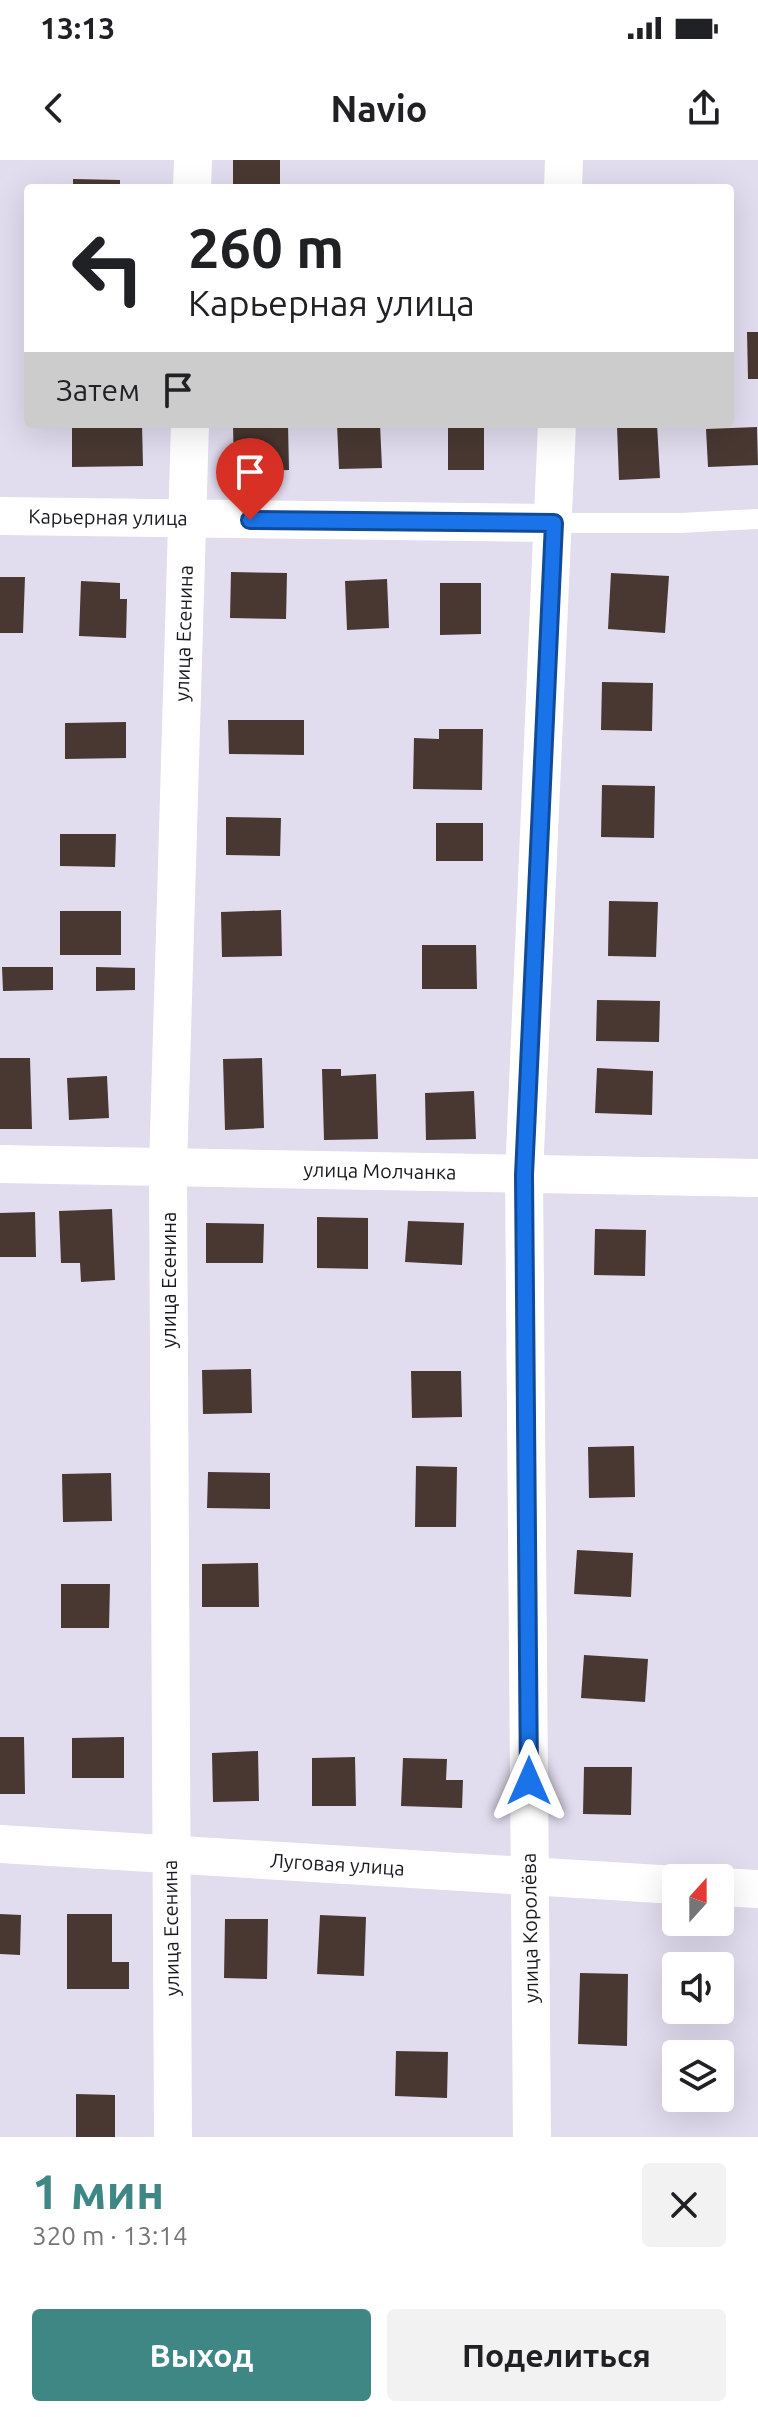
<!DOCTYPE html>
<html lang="ru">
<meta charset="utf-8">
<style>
body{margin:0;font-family:Ubuntu,sans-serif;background:#f2f2f2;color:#202124;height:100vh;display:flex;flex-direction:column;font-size:30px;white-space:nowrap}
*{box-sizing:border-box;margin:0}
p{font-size:26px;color:#757577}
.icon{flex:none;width:44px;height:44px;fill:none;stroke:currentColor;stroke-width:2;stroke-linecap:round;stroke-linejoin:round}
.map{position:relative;height:1977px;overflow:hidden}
.drawer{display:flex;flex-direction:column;background:#fff;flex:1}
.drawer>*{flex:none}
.banner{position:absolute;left:24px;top:24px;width:710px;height:244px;border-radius:8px;box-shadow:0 8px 32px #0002;background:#fff;color:#202124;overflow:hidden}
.needle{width:52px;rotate:21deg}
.fabs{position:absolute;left:662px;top:1704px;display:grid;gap:16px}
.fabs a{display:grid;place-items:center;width:72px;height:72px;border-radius:8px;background:#fff;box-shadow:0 8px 32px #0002;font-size:40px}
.pin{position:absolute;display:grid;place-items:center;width:68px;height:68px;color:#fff;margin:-82px -34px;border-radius:50% 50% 50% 0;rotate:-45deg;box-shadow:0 0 8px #0007}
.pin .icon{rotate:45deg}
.me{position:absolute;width:88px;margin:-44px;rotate:0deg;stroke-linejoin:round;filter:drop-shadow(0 0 6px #0008)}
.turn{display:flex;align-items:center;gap:28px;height:168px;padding:0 32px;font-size:36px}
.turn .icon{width:104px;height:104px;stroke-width:2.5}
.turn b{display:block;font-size:56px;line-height:68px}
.then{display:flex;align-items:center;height:76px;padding:0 32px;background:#0003;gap:16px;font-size:30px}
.round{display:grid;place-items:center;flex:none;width:84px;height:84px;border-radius:8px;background:#f2f2f2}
.overview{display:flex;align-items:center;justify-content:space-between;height:136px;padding:0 32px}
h1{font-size:48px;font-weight:700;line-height:60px;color:#3f8784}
.action{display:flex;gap:16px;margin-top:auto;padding:16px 32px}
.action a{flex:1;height:92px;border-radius:8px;background:#3f8784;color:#fff;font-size:32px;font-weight:700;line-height:92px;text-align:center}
.action a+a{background:#f2f2f2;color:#202124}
.status{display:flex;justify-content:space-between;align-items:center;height:56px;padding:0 40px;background:#fff;direction:ltr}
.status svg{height:22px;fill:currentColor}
header{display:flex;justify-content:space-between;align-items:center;height:104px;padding:0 32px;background:#fff;font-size:36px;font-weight:700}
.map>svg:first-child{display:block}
.building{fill:#483831}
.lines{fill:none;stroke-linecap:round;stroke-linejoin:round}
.service{stroke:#fff;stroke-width:20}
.minor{stroke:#fff;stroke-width:38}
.route-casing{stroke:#114b97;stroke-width:20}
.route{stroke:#1a73e8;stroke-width:14}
.labels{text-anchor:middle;stroke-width:8;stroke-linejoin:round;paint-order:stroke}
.street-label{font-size:20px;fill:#1b1920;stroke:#fff}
</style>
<div class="status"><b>13:13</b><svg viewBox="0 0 49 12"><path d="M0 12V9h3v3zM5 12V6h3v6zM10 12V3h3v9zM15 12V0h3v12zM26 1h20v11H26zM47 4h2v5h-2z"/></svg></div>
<header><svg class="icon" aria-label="back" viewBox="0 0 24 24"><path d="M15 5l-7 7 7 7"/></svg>Navio<svg class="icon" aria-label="share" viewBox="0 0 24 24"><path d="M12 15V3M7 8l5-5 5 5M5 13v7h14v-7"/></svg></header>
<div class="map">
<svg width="758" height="1977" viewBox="0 0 758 1977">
<rect width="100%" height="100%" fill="#e1dcee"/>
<!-- building -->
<path class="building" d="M 233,0 L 280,0 L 280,28 L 233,28 Z
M 73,19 L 120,20 L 120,28 L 73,28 Z
M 747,172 L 758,172 L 758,219 L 748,219 Z
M 72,264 L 142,264 L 143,306 L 72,307 Z
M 233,264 L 288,264 L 289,310 L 234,312 Z
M 337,264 L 380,264 L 382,308 L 339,309 Z
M 448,264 L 484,264 L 484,310 L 448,310 Z
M 657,264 L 660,318 L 619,320 L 617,266 Z
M 757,267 L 758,305 L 708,307 L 706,269 Z
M 231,412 L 287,413 L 286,459 L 230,458 Z
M 611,413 L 669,416 L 665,473 L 608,469 Z
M 0,417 L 25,417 L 23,473 L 0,473 Z
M 387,419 L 389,468 L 347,470 L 345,421 Z
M 81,421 L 120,423 L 120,439 L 127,439 L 126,478 L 79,476 Z
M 440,423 L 481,423 L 481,474 L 440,475 Z
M 602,522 L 653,523 L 652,571 L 601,570 Z
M 228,560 L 304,560 L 304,595 L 229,594 Z
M 126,562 L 126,598 L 65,599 L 65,563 Z
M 439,569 L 483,569 L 482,630 L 413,629 L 414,578 L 439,579 Z
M 602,625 L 655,626 L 654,678 L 601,677 Z
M 226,657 L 281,658 L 280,696 L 226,695 Z
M 436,663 L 483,663 L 483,701 L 436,701 Z
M 60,674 L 116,674 L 115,707 L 60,706 Z
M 609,741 L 658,742 L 656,797 L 608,796 Z
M 281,750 L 282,796 L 222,797 L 221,752 Z
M 60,751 L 121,751 L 121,795 L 60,795 Z
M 422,785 L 476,785 L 477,829 L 422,829 Z
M 2,807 L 53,807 L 53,830 L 3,831 Z
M 96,807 L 135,808 L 135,830 L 96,831 Z
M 597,840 L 660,841 L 659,882 L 596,881 Z
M 0,898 L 30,898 L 32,969 L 0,969 Z
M 262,898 L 264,968 L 225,970 L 223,899 Z
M 597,908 L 653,911 L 652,955 L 595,953 Z
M 322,909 L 341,909 L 341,916 L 376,914 L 378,979 L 324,980 Z
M 107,916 L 109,958 L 69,960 L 67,918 Z
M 474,931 L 476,979 L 426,980 L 425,933 Z
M 112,1049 L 115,1120 L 81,1122 L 80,1103 L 61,1103 L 59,1051 Z
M 35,1052 L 36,1097 L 0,1097 L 0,1053 Z
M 317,1057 L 368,1058 L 368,1109 L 317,1108 Z
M 408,1061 L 464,1063 L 462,1105 L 405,1102 Z
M 206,1063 L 264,1064 L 263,1103 L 206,1103 Z
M 595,1069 L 646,1070 L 645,1116 L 594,1115 Z
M 251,1209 L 252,1253 L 203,1254 L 202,1210 Z
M 411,1211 L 461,1211 L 462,1257 L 412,1258 Z
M 634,1286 L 635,1337 L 589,1338 L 588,1287 Z
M 416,1306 L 457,1307 L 456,1367 L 415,1367 Z
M 208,1312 L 270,1313 L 270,1349 L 207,1348 Z
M 111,1313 L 112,1361 L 63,1362 L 62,1314 Z
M 577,1390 L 633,1393 L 631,1437 L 574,1434 Z
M 258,1403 L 259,1447 L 202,1447 L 202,1404 Z
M 61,1424 L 110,1424 L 109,1468 L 61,1468 Z
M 584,1495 L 648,1499 L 645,1542 L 581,1538 Z
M 0,1577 L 24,1577 L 25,1634 L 0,1634 Z
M 124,1577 L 124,1618 L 72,1618 L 72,1578 Z
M 258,1591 L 259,1641 L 213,1642 L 212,1593 Z
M 355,1597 L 356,1646 L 312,1646 L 312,1598 Z
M 403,1598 L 447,1599 L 446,1620 L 463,1620 L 462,1648 L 401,1646 Z
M 584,1607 L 632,1607 L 631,1655 L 583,1654 Z
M 0,1754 L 21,1755 L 20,1795 L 0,1794 Z
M 67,1754 L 112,1754 L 112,1802 L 129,1802 L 129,1829 L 67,1829 Z
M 320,1755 L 366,1757 L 364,1816 L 317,1814 Z
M 225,1759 L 268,1759 L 267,1819 L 224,1818 Z
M 685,1794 L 719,1796 L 719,1806 L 684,1806 Z
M 580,1813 L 628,1814 L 627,1886 L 578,1884 Z
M 396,1891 L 448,1892 L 447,1938 L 395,1936 Z
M 76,1934 L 115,1935 L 115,1977 L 76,1977 Z"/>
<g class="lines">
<!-- service -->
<path class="service" d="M 554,363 L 679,363 L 758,359"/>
<!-- minor -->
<g class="minor">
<path d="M 192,28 L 193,0"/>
<path d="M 563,28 L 564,0"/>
<path id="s1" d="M 0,356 L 554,363"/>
<path id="s2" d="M 0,1004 L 758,1018"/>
<path id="s3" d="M 0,1684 L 676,1725"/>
<path d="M 720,1727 L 758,1729"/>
<path id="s4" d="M 173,1977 L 168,1008 L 190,264"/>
<path d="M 532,1977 L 524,1015 L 557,264"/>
</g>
</g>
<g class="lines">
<!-- route casing -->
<g class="route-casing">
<path id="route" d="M 250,360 L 554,363 L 524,1015 L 529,1621"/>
</g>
<!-- route -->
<use href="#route" class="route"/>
</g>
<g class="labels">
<!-- street labels -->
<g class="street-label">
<text dy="7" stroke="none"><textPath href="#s1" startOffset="108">Карьерная улица</textPath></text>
<text dy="7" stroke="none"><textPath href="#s4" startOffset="1504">улица Есенина</textPath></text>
<text dy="7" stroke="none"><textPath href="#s2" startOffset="380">улица Молчанка</textPath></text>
<text transform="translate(169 1120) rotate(-90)" y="7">улица Есенина</text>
<text dy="7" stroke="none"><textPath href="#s3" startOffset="338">Луговая улица</textPath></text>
<text transform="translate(171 1768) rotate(-91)" y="7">улица Есенина</text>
<text transform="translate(530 1768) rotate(-91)" y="7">улица Королёва</text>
</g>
</g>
</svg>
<div class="fabs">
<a><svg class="needle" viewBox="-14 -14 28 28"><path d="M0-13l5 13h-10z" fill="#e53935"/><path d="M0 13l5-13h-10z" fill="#757577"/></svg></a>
<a><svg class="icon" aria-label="sound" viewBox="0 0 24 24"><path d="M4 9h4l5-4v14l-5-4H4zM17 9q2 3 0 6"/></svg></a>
<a><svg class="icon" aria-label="layers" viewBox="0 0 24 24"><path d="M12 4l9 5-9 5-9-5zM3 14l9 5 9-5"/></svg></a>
</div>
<div class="pin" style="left:250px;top:360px;background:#d93025"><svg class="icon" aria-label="arrive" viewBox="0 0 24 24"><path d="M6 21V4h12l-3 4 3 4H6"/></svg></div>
<svg class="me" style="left:529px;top:1621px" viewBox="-20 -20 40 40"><path d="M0-17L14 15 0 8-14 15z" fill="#1a73e8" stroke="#fff" stroke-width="4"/></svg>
<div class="banner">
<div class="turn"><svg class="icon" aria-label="left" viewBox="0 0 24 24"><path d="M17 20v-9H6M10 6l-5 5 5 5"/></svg><div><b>260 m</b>Карьерная улица</div></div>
<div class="then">Затем<svg class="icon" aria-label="arrive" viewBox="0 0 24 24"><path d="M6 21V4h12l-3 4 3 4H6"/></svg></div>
</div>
</div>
<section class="drawer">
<div class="overview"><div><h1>1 мин</h1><p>320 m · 13:14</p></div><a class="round"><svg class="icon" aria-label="close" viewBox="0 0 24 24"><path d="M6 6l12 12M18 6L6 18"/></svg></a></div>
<div class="action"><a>Выход</a><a>Поделиться</a></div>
</section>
